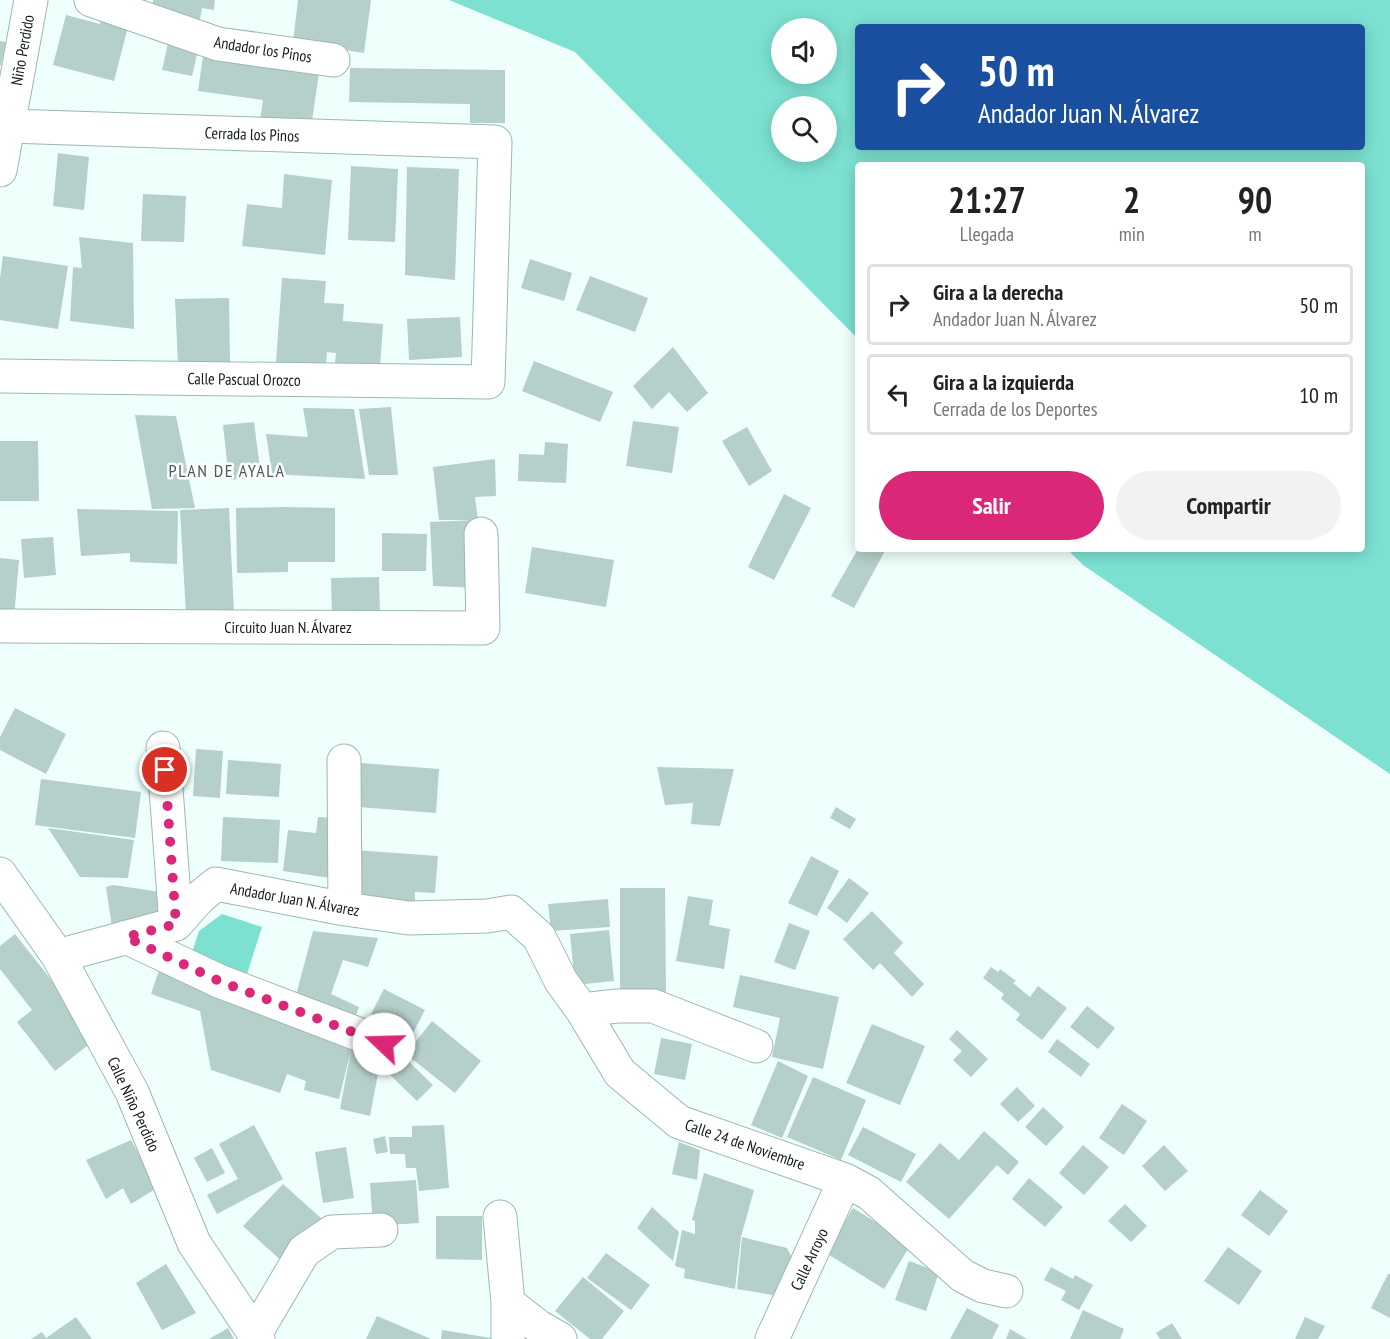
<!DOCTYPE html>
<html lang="es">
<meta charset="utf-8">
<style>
body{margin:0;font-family:"PT Sans Narrow",sans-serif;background:#f2f2f2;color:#222;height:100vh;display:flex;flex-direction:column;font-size:22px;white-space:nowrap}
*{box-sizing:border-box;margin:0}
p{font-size:20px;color:#767676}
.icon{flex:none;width:33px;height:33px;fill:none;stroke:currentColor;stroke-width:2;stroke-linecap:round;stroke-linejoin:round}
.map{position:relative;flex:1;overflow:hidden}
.drawer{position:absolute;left:855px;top:162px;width:510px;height:390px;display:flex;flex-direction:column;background:#fff;border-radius:6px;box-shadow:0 3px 15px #0003}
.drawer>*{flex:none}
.top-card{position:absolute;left:855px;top:24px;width:510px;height:126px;border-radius:6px;box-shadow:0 3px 15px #0003;background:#1a4fa0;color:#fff;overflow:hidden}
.tools{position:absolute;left:771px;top:18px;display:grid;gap:12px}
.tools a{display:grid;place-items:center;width:66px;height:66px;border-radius:50%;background:#fff;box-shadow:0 3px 15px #0003;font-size:30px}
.pin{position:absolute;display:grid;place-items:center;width:51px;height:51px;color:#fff;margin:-26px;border:3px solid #fff;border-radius:50%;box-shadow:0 2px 6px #0007}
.me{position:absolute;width:66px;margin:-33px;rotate:291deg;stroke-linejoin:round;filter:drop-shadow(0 0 4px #0008)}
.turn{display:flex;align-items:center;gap:21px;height:126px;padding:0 24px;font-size:27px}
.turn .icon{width:78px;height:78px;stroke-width:2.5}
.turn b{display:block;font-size:42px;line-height:51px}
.eta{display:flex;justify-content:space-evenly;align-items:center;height:102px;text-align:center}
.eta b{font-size:36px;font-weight:800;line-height:42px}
.cta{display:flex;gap:12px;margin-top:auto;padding:12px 24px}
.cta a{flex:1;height:69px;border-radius:36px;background:#db2777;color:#fff;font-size:24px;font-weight:800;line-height:69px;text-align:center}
.cta a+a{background:#f2f2f2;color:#222}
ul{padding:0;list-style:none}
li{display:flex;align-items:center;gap:18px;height:81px;margin:0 12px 9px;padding:0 12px;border:3px solid #e0e0e0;border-radius:6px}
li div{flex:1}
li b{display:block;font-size:22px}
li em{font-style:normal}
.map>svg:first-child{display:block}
.green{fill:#7ce1d1;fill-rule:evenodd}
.building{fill:#b5cfca}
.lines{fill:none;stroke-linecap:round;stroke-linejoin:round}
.minor-casing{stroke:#9db7b2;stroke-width:35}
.minor{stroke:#fff;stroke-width:33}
.route{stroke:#db2777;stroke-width:10;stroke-dasharray:0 18}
.labels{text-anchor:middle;stroke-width:5;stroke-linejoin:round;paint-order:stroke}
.street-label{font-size:16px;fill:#121c1a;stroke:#fff}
.neighbourhood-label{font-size:18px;letter-spacing:1.5px;fill:#465d59;stroke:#fff}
</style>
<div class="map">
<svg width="1390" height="1339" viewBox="0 0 1390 1339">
<rect width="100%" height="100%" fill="#effffc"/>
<!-- green -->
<path class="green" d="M 449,0 L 1390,0 L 1390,774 L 1083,565 L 1067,549 L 1362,549 L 1362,165 L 858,165 L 858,339 L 575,52 ZM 858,27 L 1362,27 L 1362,147 L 858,147 ZM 782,28 L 826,28 L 826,74 L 782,74 ZM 782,106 L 826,106 L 826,152 L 782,152 Z
M 222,914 L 262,927 L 246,977 L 190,959 L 199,931 Z"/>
<!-- building -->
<path class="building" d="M 153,0 L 215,0 L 214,10 L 202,8 L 199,25 L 150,17 Z
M 298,0 L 371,0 L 364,53 L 293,42 Z
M 66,15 L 100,24 L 102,15 L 129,23 L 114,81 L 53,65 Z
M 169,39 L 199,46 L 192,76 L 162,70 Z
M 0,41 L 6,42 L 1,65 L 0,65 Z
M 204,49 L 320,66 L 310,135 L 259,127 L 263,100 L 198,91 Z
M 350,68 L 505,70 L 505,123 L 470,123 L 470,104 L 349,102 Z
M 58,153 L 89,157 L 84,210 L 53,206 Z
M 351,166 L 398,169 L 395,242 L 348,240 Z
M 407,167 L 459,169 L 455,280 L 405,275 Z
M 284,174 L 332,180 L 325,255 L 242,246 L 247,204 L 282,208 Z
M 143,194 L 186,196 L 184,242 L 141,241 Z
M 79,237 L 133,243 L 134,329 L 70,321 L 73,267 L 82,268 Z
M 3,256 L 68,266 L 58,329 L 0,320 L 0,278 Z
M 530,259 L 572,273 L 564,301 L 521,288 Z
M 590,276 L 648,298 L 635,332 L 576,310 Z
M 282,278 L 326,281 L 324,303 L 344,304 L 343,321 L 383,324 L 380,367 L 335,364 L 336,353 L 327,352 L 325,379 L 275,376 Z
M 229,298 L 230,363 L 178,365 L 175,299 Z
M 460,317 L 462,357 L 409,360 L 407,319 Z
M 673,347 L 708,393 L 687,412 L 669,392 L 652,409 L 633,386 Z
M 534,361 L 613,392 L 600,422 L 522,391 Z
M 391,407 L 398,475 L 369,475 L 359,409 Z
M 303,408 L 354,409 L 365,479 L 272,474 L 266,434 L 308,437 Z
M 135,415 L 176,416 L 195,508 L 152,509 Z
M 633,421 L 679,427 L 672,473 L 626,466 Z
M 254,422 L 261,477 L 229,480 L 223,425 Z
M 747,427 L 772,471 L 749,486 L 722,441 Z
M 0,441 L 38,441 L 39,501 L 0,501 Z
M 545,442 L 568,444 L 566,483 L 518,481 L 519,454 L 544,455 Z
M 495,459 L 496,496 L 475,497 L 478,520 L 439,520 L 433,467 Z
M 784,494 L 811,508 L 774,580 L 748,567 Z
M 286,507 L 335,508 L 335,562 L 288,562 L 288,572 L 237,573 L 236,508 Z
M 229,508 L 234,613 L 186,615 L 180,510 Z
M 77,509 L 178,511 L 177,564 L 130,562 L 130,553 L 81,556 Z
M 476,520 L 478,588 L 433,586 L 430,522 Z
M 382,533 L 427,534 L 426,571 L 382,571 Z
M 53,537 L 56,575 L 24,578 L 21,539 Z
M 532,547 L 614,560 L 606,607 L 525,593 Z
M 858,549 L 886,549 L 854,608 L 831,596 Z
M 0,558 L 19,560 L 14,618 L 0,616 Z
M 379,577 L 380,614 L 332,616 L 331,578 Z
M 15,708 L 66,734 L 46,774 L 0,750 L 0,737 Z
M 196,749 L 223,751 L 220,798 L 193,796 Z
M 228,760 L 281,764 L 279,797 L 226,794 Z
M 361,763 L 439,769 L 436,813 L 358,807 Z
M 657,767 L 734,769 L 720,826 L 691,824 L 693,803 L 665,805 Z
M 41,779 L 141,792 L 135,838 L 35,825 Z
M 836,807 L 856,819 L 850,829 L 830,818 Z
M 223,817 L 280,820 L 278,863 L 221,861 Z
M 318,817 L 336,818 L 337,879 L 283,871 L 288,830 L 316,833 Z
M 48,828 L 134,840 L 128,878 L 80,877 Z
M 354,850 L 438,856 L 435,893 L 415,892 L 415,907 L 351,903 Z
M 811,856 L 839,871 L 817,916 L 788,903 Z
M 849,878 L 869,893 L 847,923 L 827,908 Z
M 113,885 L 168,893 L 167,922 L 113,934 L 106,887 Z
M 620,888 L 665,888 L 666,997 L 620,997 Z
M 688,896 L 713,900 L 709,925 L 730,929 L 724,969 L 676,961 Z
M 608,899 L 610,927 L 551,931 L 548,904 Z
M 872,911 L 903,943 L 894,953 L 924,984 L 912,997 L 880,963 L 873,970 L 843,939 Z
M 789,923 L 810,931 L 795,970 L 774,962 Z
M 609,930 L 614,981 L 575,985 L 570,934 Z
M 313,931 L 378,938 L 368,967 L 343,960 L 331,994 L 359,1007 L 353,1024 L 295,999 Z
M 15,934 L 97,1038 L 55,1071 L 17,1022 L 32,1010 L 0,969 L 0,946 Z
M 160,967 L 382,1053 L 370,1116 L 340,1109 L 351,1050 L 339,1099 L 304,1090 L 306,1081 L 287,1074 L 280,1093 L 211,1070 L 200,1011 L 151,994 Z
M 991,967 L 998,972 L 1000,969 L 1016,981 L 1013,983 L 1030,997 L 1038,986 L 1067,1008 L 1042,1040 L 1016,1020 L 1020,1014 L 1001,999 L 1004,994 L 983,978 Z
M 740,975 L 839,997 L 823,1069 L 772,1057 L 780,1018 L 733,1007 Z
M 384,989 L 425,1010 L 412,1035 L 371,1014 Z
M 1087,1006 L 1115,1028 L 1098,1049 L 1070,1027 Z
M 432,1021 L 481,1061 L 455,1093 L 406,1054 Z
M 872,1024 L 925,1046 L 900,1105 L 846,1083 Z
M 957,1030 L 988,1059 L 971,1077 L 953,1060 L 962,1051 L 949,1039 Z
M 661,1038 L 692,1044 L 685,1080 L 654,1074 Z
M 1057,1039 L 1090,1064 L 1081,1077 L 1048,1052 Z
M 403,1056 L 433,1085 L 417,1101 L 387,1072 Z
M 778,1061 L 808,1076 L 782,1138 L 751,1125 Z
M 813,1077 L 866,1100 L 841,1160 L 787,1137 Z
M 1017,1087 L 1035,1106 L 1018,1122 L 1000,1104 Z
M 1122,1104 L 1147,1121 L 1124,1155 L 1099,1138 Z
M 1043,1107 L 1064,1127 L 1046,1146 L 1025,1127 Z
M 254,1125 L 283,1179 L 217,1214 L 207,1195 L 238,1179 L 219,1144 Z
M 444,1125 L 449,1188 L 419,1191 L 416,1168 L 406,1168 L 405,1154 L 390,1154 L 389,1137 L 412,1137 L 412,1126 Z
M 863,1127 L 916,1154 L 901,1182 L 848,1155 Z
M 984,1131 L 1019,1162 L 1008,1175 L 997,1165 L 949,1219 L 906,1182 L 940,1143 L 959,1160 Z
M 385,1136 L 388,1152 L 376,1154 L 373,1139 Z
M 131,1140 L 157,1188 L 131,1204 L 123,1188 L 106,1199 L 86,1160 Z
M 679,1142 L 700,1150 L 697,1180 L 672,1174 Z
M 1083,1145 L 1109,1167 L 1084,1195 L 1059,1173 Z
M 1164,1145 L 1188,1171 L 1165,1191 L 1142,1166 Z
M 346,1147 L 354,1198 L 323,1203 L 315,1152 Z
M 212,1148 L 225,1173 L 207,1182 L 194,1158 Z
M 704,1173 L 754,1190 L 741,1237 L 735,1289 L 684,1278 L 685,1269 L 675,1266 L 682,1230 L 695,1234 L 695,1221 L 692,1220 Z
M 1029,1178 L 1063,1207 L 1045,1227 L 1012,1199 Z
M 416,1180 L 419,1223 L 373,1226 L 370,1183 Z
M 283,1184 L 322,1219 L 286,1265 L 243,1226 Z
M 1260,1190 L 1288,1211 L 1269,1236 L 1241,1215 Z
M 1125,1204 L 1147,1226 L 1131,1242 L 1108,1221 Z
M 652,1207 L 679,1232 L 673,1261 L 637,1228 Z
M 853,1208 L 911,1244 L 884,1289 L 826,1253 Z
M 436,1216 L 482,1216 L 482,1260 L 436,1259 Z
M 742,1237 L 787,1248 L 798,1270 L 784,1297 L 737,1289 Z
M 1228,1247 L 1262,1271 L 1239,1305 L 1204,1281 Z
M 606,1253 L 650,1285 L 631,1310 L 587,1278 Z
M 909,1261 L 939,1272 L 926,1311 L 895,1300 Z
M 166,1264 L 196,1313 L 162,1330 L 136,1283 Z
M 1051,1267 L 1073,1279 L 1075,1275 L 1093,1285 L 1079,1310 L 1061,1300 L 1066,1291 L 1044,1280 Z
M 1388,1274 L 1390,1274 L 1390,1318 L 1371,1308 Z
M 583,1277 L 624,1311 L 602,1339 L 590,1339 L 555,1311 Z
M 967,1308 L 999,1325 L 992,1339 L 950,1339 Z
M 1083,1310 L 1124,1329 L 1120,1339 L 1070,1339 Z
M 377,1316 L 431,1339 L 366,1339 Z
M 76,1317 L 92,1339 L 31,1339 L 42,1332 L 46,1338 Z
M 1305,1317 L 1325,1326 L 1318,1339 L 1295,1339 Z
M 1172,1323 L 1182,1339 L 1160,1339 L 1156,1333 Z
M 228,1328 L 234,1339 L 209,1339 Z
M 1010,1329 L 1027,1339 L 1006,1339 Z
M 442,1330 L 491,1338 L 491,1339 L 441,1339 Z"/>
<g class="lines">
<!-- minor casing -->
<g class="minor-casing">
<path id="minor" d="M 91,0 L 218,44 L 333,60
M 0,170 L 31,0
M 0,376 L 488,382 L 495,142 L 9,126
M 0,626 L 483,628 L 481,534
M 163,748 L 176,924
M 344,761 L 345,909
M 0,874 L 58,956 L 132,1092 L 194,1243 L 258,1339
M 126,937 L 219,981 L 384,1044
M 58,956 L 176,924 L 199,898 L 216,884 L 345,909 L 409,918 L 487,916 L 511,912 L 539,937 L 561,981 L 582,1010 L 620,1073 L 679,1122 L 845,1180 L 869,1193 L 963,1276 L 983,1286 L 1006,1291
M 582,1010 L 617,1006 L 653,1006 L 756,1046
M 500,1217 L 508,1303 L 539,1327 L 560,1339
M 255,1334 L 304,1251 L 332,1232 L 381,1230
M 508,1339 L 508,1303
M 772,1339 L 845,1180"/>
</g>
<!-- minor -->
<use href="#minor" class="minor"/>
</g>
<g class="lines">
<!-- route -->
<path class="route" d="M 165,770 L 176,924 L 126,937 L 219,981 L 384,1044"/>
</g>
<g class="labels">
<!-- street labels -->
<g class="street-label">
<text transform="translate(263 49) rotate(9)" y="6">Andador los Pinos</text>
<text transform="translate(22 50) rotate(-80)" y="6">Niño Perdido</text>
<text transform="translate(252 134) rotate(2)" y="6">Cerrada los Pinos</text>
<text transform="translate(244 379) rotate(1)" y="6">Calle Pascual Orozco</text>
<text x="288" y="633">Circuito Juan N. Álvarez</text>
<text transform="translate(295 899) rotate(10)" y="6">Andador Juan N. Álvarez</text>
<text transform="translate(134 1104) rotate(65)" y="6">Calle Niño Perdido</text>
<text transform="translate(745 1144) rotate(19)" y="6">Calle 24 de Noviembre</text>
<text transform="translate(809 1259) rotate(-65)" y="6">Calle Arroyo</text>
</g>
<!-- neighbourhood labels -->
<g class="neighbourhood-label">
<text x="227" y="477">PLAN DE AYALA</text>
</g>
</g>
</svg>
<div class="tools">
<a><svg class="icon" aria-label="sound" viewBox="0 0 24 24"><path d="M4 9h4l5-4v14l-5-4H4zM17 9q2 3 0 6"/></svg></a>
<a><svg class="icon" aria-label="search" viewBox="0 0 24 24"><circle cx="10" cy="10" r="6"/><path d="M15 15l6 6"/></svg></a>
</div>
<div class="pin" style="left:165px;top:770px;background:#d93025"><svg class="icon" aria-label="arrive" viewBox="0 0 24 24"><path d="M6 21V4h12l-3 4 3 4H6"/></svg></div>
<svg class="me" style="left:384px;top:1044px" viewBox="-20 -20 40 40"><circle r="19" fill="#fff"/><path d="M0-13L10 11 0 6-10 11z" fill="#db2777"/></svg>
<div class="top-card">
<div class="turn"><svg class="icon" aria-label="right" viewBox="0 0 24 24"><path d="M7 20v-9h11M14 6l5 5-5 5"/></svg><div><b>50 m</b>Andador Juan N. Álvarez</div></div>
</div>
<section class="drawer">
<div class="eta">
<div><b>21:27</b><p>Llegada</p></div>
<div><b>2</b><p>min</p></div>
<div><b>90</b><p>m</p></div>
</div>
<ul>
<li><svg class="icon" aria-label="right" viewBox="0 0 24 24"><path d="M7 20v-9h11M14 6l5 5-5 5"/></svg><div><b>Gira a la derecha</b><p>Andador Juan N. Álvarez</p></div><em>50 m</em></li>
<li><svg class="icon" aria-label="left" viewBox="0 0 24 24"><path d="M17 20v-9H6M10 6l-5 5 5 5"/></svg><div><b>Gira a la izquierda</b><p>Cerrada de los Deportes</p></div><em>10 m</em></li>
</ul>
<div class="cta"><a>Salir</a><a>Compartir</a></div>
</section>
</div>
